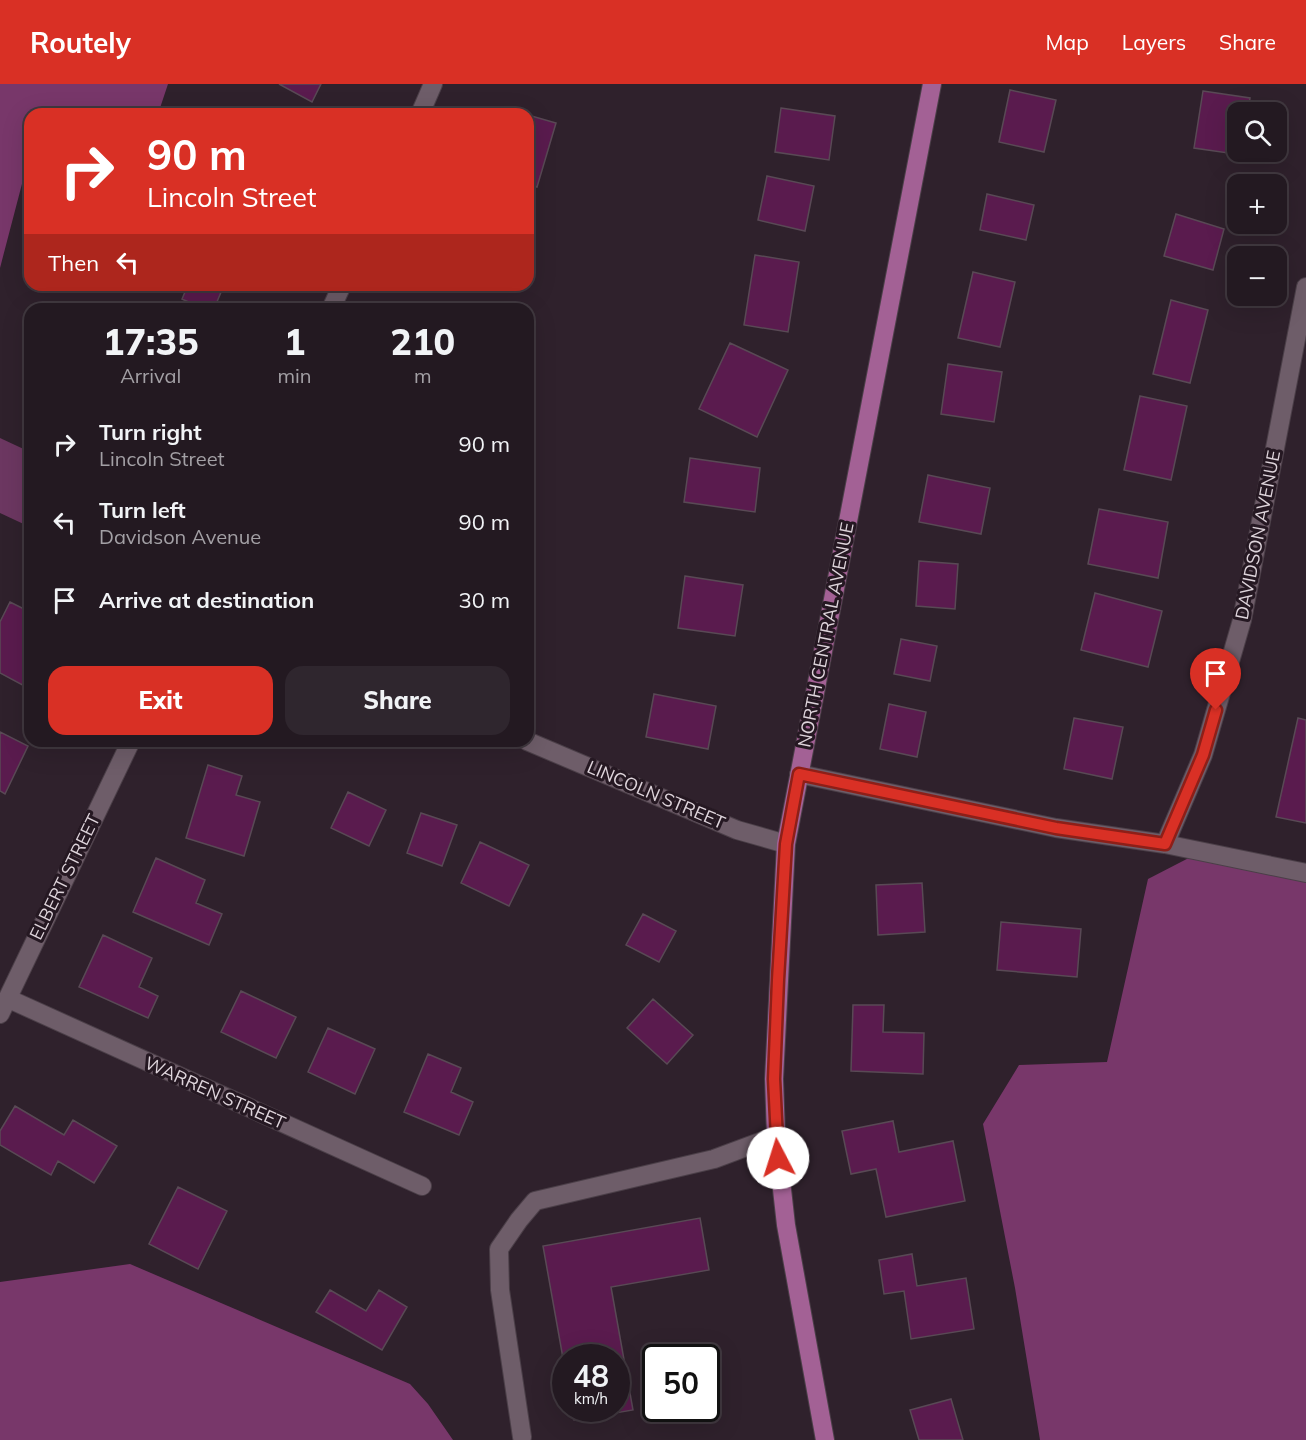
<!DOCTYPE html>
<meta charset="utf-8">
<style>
body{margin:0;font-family:Mulish,sans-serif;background:#2f262e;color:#f1f3f6;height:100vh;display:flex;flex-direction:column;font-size:22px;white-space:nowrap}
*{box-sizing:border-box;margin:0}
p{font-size:20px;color:#a3a0a5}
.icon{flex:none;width:33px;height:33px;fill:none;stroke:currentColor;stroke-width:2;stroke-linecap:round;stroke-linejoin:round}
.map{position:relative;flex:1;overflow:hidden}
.drawer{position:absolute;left:24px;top:219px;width:510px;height:444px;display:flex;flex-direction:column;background:#231921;border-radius:18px;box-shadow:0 6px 24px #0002,0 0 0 2px #40383f}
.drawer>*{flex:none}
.guide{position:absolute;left:24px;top:24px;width:510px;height:183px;border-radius:18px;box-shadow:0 6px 24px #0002,0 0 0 2px #40383f;background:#d93025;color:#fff;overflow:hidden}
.buttons{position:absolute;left:1227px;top:18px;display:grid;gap:12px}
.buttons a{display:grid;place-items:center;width:60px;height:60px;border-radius:12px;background:#231921;box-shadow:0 6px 24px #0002,0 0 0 2px #40383f;font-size:30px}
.speed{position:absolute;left:552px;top:1260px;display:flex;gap:12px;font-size:30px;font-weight:700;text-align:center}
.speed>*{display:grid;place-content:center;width:78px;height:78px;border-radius:50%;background:#231921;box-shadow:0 6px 24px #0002,0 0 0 2px #40383f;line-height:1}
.speed small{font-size:15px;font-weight:400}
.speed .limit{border:3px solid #111;border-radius:9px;background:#fff;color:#111}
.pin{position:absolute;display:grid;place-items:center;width:51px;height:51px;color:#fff;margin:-62px -26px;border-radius:50% 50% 50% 0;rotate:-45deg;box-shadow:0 0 6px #0007}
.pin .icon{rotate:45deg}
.me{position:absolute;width:66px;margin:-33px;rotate:355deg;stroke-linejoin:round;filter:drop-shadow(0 0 4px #0008)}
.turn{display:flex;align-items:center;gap:21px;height:126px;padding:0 24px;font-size:27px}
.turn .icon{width:78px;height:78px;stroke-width:2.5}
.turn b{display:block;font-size:42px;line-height:51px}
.then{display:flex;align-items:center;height:57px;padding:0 24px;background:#0003;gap:12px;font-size:22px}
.eta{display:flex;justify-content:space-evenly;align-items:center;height:102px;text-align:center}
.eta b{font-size:36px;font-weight:800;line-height:42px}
.action{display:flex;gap:12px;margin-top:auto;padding:12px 24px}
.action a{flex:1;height:69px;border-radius:18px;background:#d93025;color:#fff;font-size:24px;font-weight:800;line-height:69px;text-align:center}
.action a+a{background:#2f262e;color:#f1f3f6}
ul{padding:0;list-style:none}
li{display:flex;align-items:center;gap:18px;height:78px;padding:0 24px}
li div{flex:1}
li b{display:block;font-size:22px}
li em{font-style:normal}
header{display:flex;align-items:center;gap:36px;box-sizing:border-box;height:84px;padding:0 30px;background:#d93025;color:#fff}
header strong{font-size:28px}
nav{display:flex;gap:33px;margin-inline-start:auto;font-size:21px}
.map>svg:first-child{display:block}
.green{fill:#6c3761}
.forest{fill:#78376a}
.building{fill:#5a1b4e;stroke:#594955;stroke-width:1.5}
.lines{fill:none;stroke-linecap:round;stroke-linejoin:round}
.minor-casing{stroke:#4b3f48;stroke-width:20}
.major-casing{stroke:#4b3f48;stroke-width:20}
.minor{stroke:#6e5d69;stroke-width:18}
.major{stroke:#a36195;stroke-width:18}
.route-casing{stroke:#8d1f18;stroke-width:15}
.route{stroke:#d93025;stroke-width:10}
.labels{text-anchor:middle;stroke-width:6;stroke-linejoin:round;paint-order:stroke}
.street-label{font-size:18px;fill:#ded4db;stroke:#251822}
</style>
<header>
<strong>Routely</strong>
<nav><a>Map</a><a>Layers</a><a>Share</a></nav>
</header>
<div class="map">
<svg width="1306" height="1356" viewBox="0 0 1306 1356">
<rect width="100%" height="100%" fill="#2f212c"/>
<!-- green -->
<path class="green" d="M 0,354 L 30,368 L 30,443 L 0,429 Z"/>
<!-- forest -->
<path class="forest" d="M 0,0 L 168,0 L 158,30 L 30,30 L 30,96 L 23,96 L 0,184 Z
M 1210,763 L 1306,781 L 1306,1356 L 1040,1356 L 1015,1204 L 983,1040 L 1019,981 L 1107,978 L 1148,795 Z
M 130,1180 L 410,1300 L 428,1320 L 453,1356 L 0,1356 L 0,1198 Z"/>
<!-- building -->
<path class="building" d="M 279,0 L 321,0 L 312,18 Z
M 1010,6 L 1056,16 L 1044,68 L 999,58 Z
M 1203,7 L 1250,14 L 1248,28 L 1238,28 L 1238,68 L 1242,68 L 1242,71 L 1194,64 Z
M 504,23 L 526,30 L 502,30 Z
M 781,24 L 835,32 L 829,76 L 775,68 Z
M 528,31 L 556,39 L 537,103 L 528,101 Z
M 767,92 L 814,102 L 805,147 L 758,136 Z
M 987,110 L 1034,121 L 1026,156 L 980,146 Z
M 1176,130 L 1224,145 L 1213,186 L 1164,172 Z
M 755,171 L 799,178 L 788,248 L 744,241 Z
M 973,188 L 1015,198 L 1000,263 L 958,254 Z
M 188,201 L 224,201 L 214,225 L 204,225 L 182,215 Z
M 471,201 L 492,201 L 489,208 Z
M 1171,216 L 1208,226 L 1190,299 L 1153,290 Z
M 730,259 L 788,286 L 757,353 L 699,325 Z
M 948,280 L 1002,288 L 994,338 L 941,330 Z
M 1140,312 L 1187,322 L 1171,396 L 1124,386 Z
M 690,374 L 760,384 L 755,428 L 684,418 Z
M 928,391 L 990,404 L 981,450 L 919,438 Z
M 1099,425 L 1168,438 L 1158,494 L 1088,480 Z
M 919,477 L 958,480 L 955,525 L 916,522 Z
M 685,492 L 743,501 L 735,552 L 678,544 Z
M 1095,509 L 1162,527 L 1148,583 L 1081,566 Z
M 10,518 L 30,528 L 30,605 L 0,589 L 0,538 Z
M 901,555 L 937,562 L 930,597 L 894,590 Z
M 654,610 L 716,622 L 708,665 L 646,653 Z
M 889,620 L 926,628 L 917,673 L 880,665 Z
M 1074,634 L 1123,643 L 1112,695 L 1064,685 Z
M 1298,634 L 1306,636 L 1306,739 L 1276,733 Z
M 0,648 L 28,662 L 5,710 L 0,707 Z
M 243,657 L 264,657 L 261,664 Z
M 208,681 L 242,692 L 236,711 L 260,718 L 244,772 L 186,754 Z
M 348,708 L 386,726 L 369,762 L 331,744 Z
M 421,729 L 457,741 L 442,782 L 407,769 Z
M 480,758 L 529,781 L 509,822 L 461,799 Z
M 156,774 L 205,796 L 196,819 L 222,830 L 209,861 L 133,828 Z
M 922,799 L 925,848 L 878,851 L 876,801 Z
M 643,830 L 676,847 L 659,878 L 626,861 Z
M 1001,838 L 1081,845 L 1077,893 L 997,886 Z
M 103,851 L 152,874 L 139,903 L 158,912 L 148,934 L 79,903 Z
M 241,907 L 296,933 L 276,974 L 221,948 Z
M 653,915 L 693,951 L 667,980 L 627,944 Z
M 853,921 L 884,921 L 883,948 L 924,949 L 923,990 L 851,987 Z
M 328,944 L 375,965 L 355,1010 L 308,988 Z
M 428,970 L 461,984 L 451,1008 L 473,1018 L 459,1051 L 404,1028 Z
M 15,1022 L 64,1051 L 73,1036 L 117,1062 L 94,1099 L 58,1077 L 51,1091 L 0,1061 L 0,1047 Z
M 893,1037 L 899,1068 L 953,1057 L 965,1117 L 886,1133 L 876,1085 L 851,1090 L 842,1047 Z
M 178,1103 L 227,1127 L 198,1185 L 149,1160 Z
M 700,1134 L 709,1186 L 611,1203 L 633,1326 L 574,1336 L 571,1324 L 616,1324 L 616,1274 L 566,1274 L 566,1291 L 543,1162 Z
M 912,1170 L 917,1202 L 966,1194 L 974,1245 L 911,1255 L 904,1207 L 884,1210 L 879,1176 Z
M 330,1206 L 366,1227 L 379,1206 L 407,1223 L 382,1266 L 316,1228 Z
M 951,1315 L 963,1356 L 919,1356 L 910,1326 Z"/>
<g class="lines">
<!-- minor casing -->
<g class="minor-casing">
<path id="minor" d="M 420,30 L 433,0
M 331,225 L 342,201
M 527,657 L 737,746 L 786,760
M 799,690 L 1056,744 L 1165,760 L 1306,789
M 1165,760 L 1203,671 L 1242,536 L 1306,203
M 9,915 L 422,1102
M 0,930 L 131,657
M 522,1353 L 500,1206 L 499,1165 L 519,1136 L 535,1117 L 714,1075 L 776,1052"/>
</g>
<!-- major casing -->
<g class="major-casing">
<path id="major" d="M 825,1356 L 786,1141 L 776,1052 L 774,995 L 786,760 L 932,0"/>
</g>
<!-- minor -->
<use href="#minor" class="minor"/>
<!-- major -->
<use href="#major" class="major"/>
</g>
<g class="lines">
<!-- route casing -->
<g class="route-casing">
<path id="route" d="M 778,1074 L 774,995 L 778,896 L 786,760 L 799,690 L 1056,744 L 1165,760 L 1203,671 L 1216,626"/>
</g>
<!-- route -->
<use href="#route" class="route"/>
</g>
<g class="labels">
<!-- street labels -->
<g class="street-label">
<text transform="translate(1258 451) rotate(-79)" y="6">DAVIDSON AVENUE</text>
<text transform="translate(826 551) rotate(-79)" y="6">NORTH CENTRAL AVENUE</text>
<text transform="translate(656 711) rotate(23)" y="6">LINCOLN STREET</text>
<text transform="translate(65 793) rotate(-64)" y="6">ELBERT STREET</text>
<text transform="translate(215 1009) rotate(24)" y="6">WARREN STREET</text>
</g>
</g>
</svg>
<div class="buttons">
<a><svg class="icon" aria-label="search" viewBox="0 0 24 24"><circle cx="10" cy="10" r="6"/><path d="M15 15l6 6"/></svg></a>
<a>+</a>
<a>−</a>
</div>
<div class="speed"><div>48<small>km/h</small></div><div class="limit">50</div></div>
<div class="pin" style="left:1216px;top:626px;background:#d93025"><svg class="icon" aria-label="arrive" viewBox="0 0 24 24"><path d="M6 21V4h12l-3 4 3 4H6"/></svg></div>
<svg class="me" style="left:778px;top:1074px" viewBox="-20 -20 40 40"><circle r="19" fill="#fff"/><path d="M0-13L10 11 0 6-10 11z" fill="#d93025"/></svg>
<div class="guide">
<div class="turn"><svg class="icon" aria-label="right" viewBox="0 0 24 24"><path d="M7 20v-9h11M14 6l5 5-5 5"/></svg><div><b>90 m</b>Lincoln Street</div></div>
<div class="then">Then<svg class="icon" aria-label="left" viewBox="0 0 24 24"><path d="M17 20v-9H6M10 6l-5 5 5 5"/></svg></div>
</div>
<section class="drawer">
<div class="eta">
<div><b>17:35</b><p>Arrival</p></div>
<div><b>1</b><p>min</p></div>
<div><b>210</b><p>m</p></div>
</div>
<ul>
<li><svg class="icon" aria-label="right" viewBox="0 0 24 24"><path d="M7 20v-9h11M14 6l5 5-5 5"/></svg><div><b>Turn right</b><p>Lincoln Street</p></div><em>90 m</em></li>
<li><svg class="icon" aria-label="left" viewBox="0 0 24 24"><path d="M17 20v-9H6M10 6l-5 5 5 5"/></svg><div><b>Turn left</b><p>Davidson Avenue</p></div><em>90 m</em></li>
<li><svg class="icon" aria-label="arrive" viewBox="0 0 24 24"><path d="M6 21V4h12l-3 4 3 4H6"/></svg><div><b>Arrive at destination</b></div><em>30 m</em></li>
</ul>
<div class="action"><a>Exit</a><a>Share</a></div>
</section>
</div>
